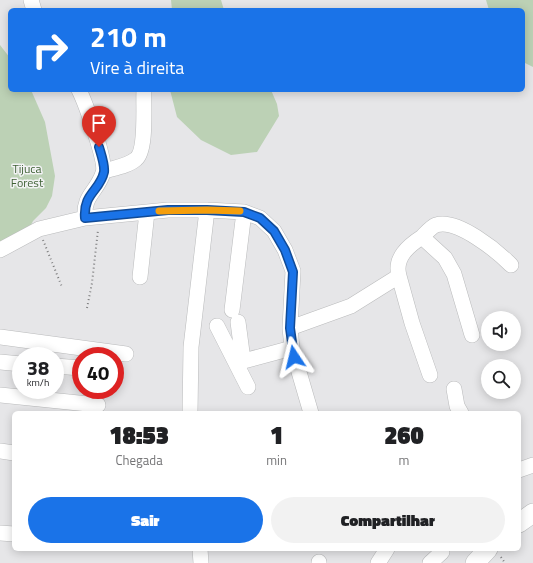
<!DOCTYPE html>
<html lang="pt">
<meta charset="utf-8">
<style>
body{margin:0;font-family:"Titillium Web",sans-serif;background:#f2f2f2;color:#202124;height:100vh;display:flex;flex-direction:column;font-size:15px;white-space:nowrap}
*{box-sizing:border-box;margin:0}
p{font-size:13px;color:#757577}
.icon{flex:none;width:22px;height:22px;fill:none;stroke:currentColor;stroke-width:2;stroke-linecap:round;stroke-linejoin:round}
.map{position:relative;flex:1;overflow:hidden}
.panel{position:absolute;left:12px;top:411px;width:509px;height:140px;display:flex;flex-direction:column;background:#fff;border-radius:6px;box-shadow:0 2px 10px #0003}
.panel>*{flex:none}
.hud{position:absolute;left:8px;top:8px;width:517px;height:84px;border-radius:6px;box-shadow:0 2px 10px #0003;background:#1a73e8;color:#fff;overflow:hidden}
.controls{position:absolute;left:481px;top:311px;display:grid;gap:8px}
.controls a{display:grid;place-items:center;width:40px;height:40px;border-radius:50%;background:#fff;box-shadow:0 2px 10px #0003;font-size:20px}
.speed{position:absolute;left:12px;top:347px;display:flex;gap:8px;font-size:20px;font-weight:700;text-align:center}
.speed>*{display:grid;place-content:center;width:52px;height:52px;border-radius:50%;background:#fff;box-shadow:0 2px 10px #0003;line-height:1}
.speed small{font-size:10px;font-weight:400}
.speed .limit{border:6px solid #d22;background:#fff;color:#111}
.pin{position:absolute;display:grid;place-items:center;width:34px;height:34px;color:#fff;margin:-41px -17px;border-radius:50% 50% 50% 0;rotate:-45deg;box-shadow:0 0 4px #0007}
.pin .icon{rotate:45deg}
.me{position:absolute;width:44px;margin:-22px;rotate:350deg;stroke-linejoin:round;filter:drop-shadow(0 0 3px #0008)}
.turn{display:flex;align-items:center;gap:14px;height:84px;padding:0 16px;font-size:18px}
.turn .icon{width:52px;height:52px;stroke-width:2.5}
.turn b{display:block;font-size:28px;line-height:34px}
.eta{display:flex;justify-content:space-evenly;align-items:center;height:68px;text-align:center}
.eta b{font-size:24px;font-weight:800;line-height:28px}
.cta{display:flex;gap:8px;margin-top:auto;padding:8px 16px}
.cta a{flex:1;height:46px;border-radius:24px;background:#1a73e8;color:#fff;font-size:16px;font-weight:800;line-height:46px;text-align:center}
.cta a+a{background:#f2f2f2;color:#202124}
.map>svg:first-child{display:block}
.green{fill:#bcd1b5}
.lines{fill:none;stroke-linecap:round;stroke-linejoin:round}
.minor-casing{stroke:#babbbc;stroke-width:16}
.major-casing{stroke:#babbbc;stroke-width:20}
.path{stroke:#7d7d7e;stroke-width:2;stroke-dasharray:1 3;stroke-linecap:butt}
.minor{stroke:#fff;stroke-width:15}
.major{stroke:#fff;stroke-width:19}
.route-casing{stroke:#114b97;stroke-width:10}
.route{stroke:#1a73e8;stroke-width:7}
.slow{stroke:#f59e0b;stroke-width:7}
.labels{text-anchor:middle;stroke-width:3;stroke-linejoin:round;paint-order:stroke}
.park-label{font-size:12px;fill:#3f6135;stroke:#f3f3f5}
</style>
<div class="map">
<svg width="533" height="563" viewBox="0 0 533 563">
<rect width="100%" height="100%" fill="#e6e6e8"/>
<!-- green -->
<path class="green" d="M 171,0 L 221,0 L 224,10 L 172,10 Z
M 486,0 L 533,0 L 533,67 L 523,62 L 523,10 L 489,10 Z
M 0,45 L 10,58 L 10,90 L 31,90 L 45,122 L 55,176 L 52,196 L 46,208 L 33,221 L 22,243 L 0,253 Z
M 170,90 L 271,90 L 277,104 L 279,116 L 257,152 L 231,155 L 201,140 L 177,117 Z"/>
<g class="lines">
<!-- minor casing -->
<g class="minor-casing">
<path id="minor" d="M 31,0 L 34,10
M 79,90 C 85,102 107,162 103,173 C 97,192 83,195 85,218
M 104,171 C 114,168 128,166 136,159 C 147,150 143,105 144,90
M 422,237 C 426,233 431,227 436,225 C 457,218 497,251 511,265
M 0,250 L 39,229 L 85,218 L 168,210 L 207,210 L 244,212 L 260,218 L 274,231 L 285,250 L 293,271 L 290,328 L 292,348 L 311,413
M 399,276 C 394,258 408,246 422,237 L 445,258 L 454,274 L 472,335
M 140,277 L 147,212
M 232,310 L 244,212
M 238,322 L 243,360
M 217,326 L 248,387
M 290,328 L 351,306 L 399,276 L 412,323 L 430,375
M 0,337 L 126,354
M 0,362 L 21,364
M 236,363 L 292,348
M 55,366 L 81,368
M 454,389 L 457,406 L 461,413
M 0,395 L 98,405
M 190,413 L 191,347 L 207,210
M 0,451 L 14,453
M 519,470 L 533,465
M 0,533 L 14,534
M 200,549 L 201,563
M 319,562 L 319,563
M 378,563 L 387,549
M 430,563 L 442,552"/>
</g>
<!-- major casing -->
<g class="major-casing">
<path id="major" d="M 519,523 L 533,513
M 475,563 L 488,549"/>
</g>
<!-- path -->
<path class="path" d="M 43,240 L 62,287
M 87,308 L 92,283 L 98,230
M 501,557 L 505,563"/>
<!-- minor -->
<use href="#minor" class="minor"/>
<!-- major -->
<use href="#major" class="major"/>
</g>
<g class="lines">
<!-- route casing -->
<g class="route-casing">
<path id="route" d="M 99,147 C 101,154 105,165 104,172 C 100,191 83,193 85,218 L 168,210 L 207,210 L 244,212 L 260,218 L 274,231 L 285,250 L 293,272 L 290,328 L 294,357"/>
</g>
<!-- route -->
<use href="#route" class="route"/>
<!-- slow -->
<path class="slow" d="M 159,211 L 207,210 L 240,211"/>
</g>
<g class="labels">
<!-- park labels -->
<g class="park-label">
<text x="27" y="173">Tijuca<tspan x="27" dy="14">Forest</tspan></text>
</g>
</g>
</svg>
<div class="controls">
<a><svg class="icon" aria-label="sound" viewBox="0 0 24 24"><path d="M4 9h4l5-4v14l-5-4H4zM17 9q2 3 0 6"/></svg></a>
<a><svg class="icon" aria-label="search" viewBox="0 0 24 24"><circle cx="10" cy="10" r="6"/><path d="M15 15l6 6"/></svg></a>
</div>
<div class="speed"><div>38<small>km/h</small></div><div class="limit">40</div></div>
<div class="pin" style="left:99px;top:147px;background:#d93025"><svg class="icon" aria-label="arrive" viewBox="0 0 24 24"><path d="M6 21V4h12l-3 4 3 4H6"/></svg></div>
<svg class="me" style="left:294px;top:357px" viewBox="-20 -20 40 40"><path d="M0-17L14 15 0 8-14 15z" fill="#1a73e8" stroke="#fff" stroke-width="4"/></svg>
<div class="hud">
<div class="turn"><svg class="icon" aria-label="right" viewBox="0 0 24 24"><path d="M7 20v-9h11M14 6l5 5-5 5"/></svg><div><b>210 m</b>Vire à direita</div></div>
</div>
<section class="panel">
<div class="eta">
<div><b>18:53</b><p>Chegada</p></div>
<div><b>1</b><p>min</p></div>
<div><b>260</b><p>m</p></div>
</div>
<div class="cta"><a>Sair</a><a>Compartilhar</a></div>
</section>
</div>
